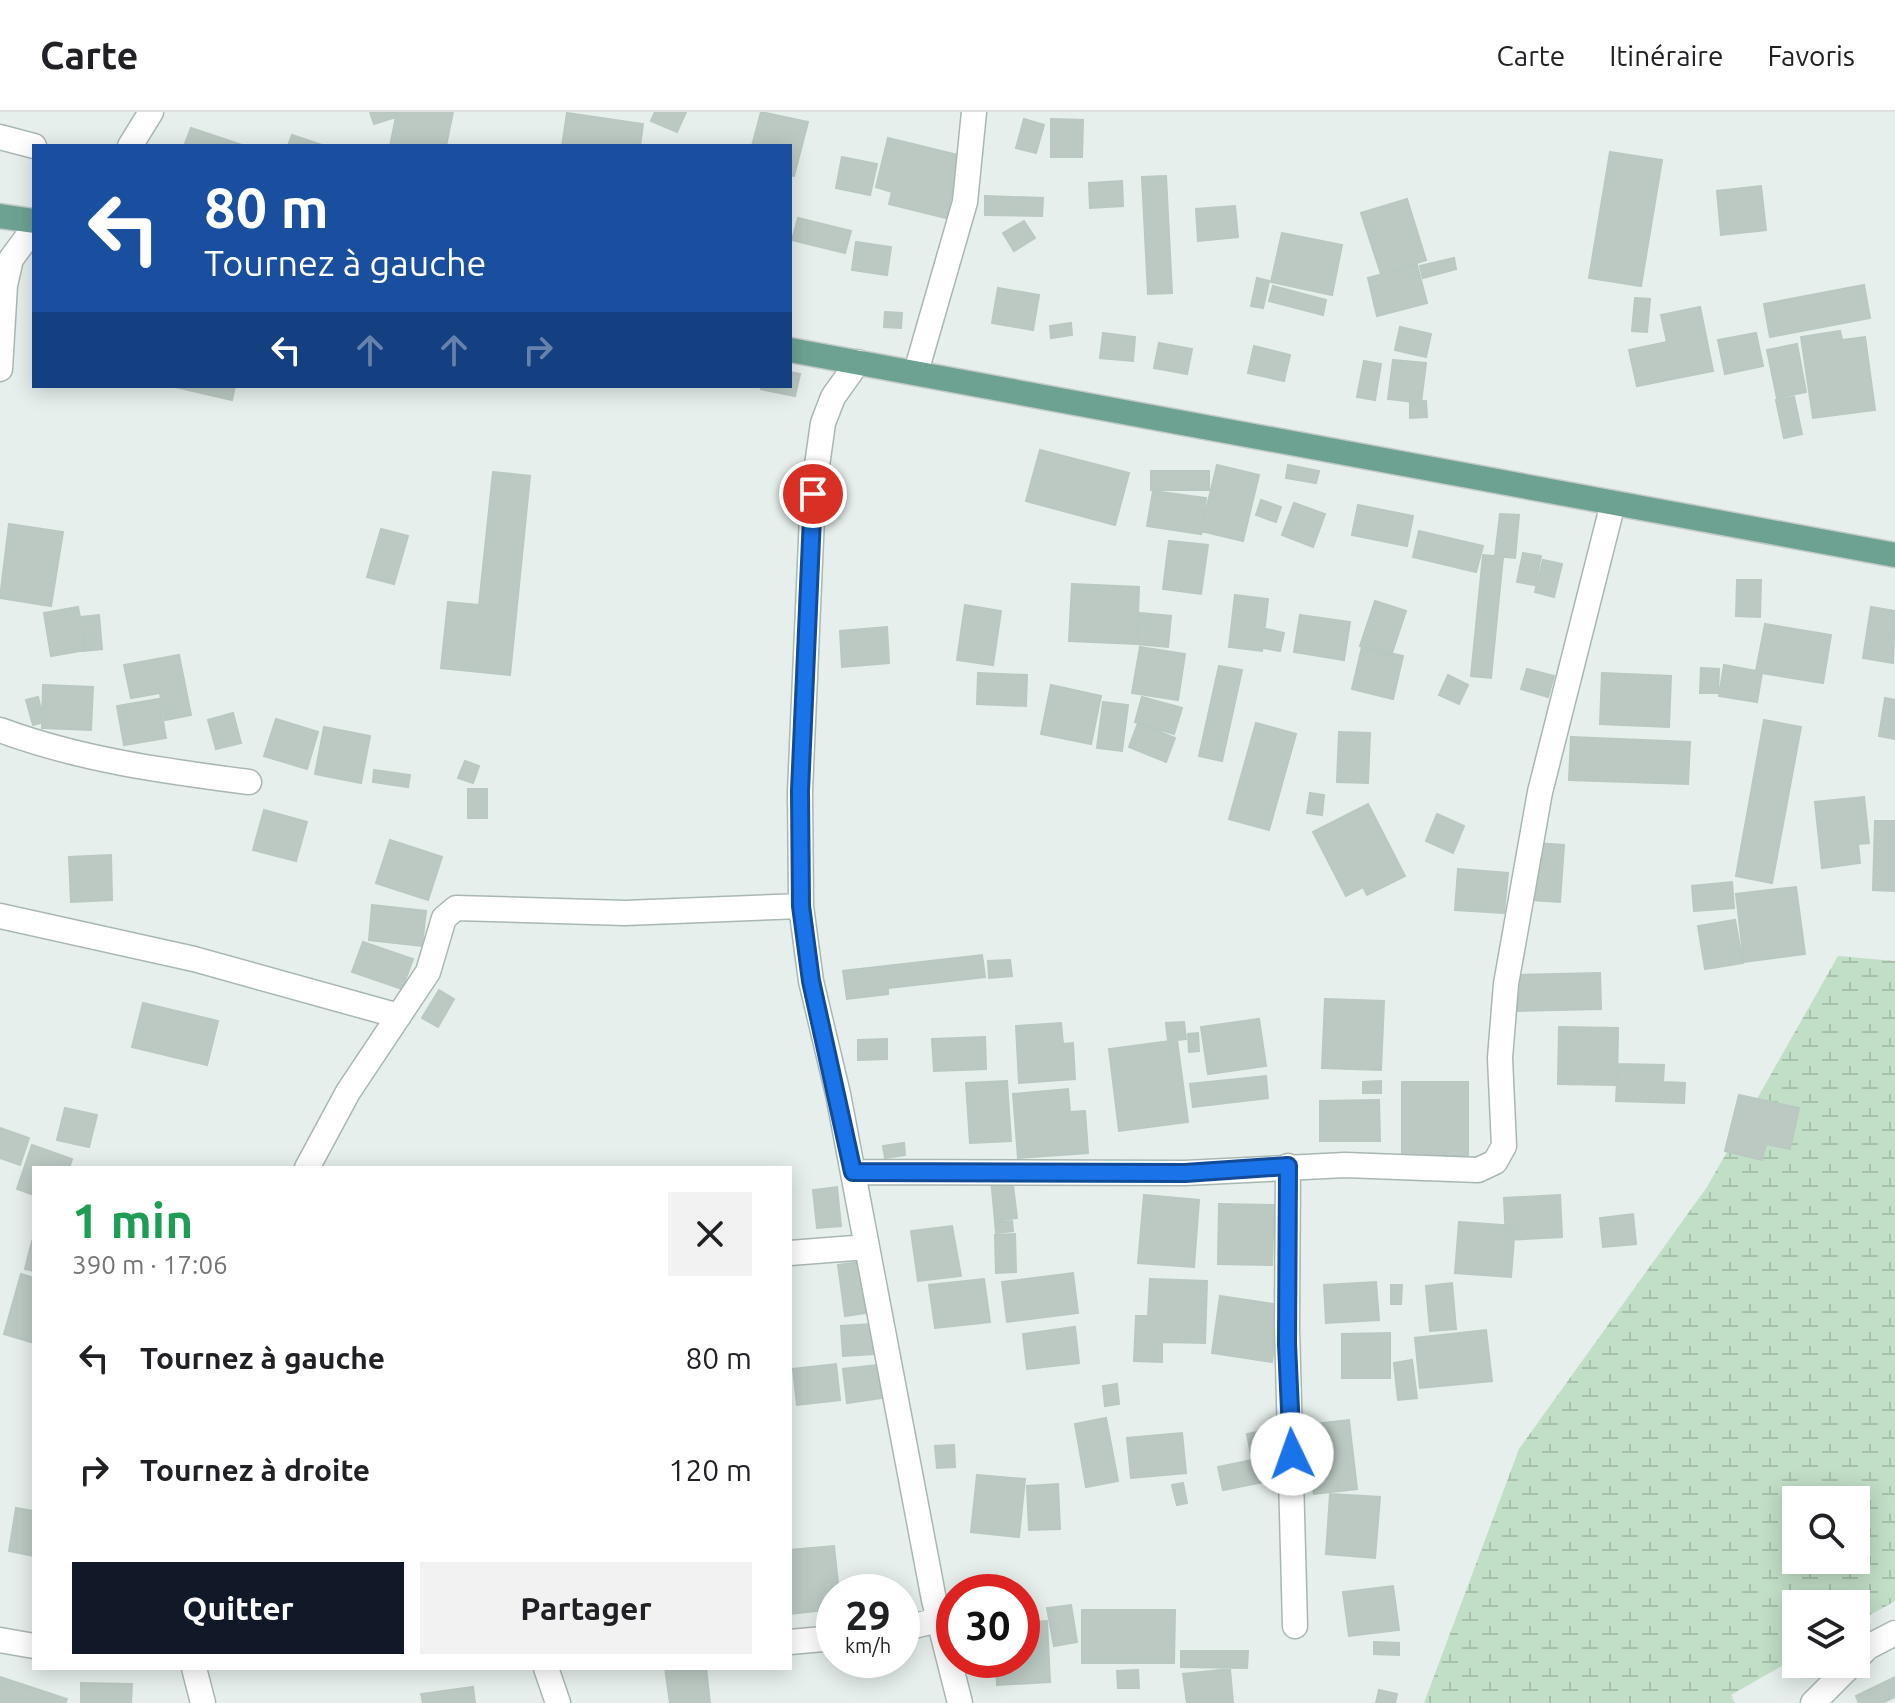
<!DOCTYPE html>
<html lang="fr">
<meta charset="utf-8">
<style>
body{margin:0;font-family:Ubuntu,sans-serif;background:#f2f2f2;color:#202124;height:100vh;display:flex;flex-direction:column;font-size:30px;white-space:nowrap}
*{box-sizing:border-box;margin:0}
p{font-size:26px;color:#757577}
.icon{flex:none;width:44px;height:44px;fill:none;stroke:currentColor;stroke-width:2;stroke-linecap:round;stroke-linejoin:round}
.map{position:relative;flex:1;overflow:hidden}
.panel{position:absolute;left:32px;top:1054px;width:760px;height:504px;display:flex;flex-direction:column;background:#fff;border-radius:0px;box-shadow:0 4px 20px #0003}
.panel>*{flex:none}
.hud{position:absolute;left:32px;top:32px;width:760px;height:244px;border-radius:0px;box-shadow:0 4px 20px #0003;background:#1a4fa0;color:#fff;overflow:hidden}
.fabs{position:absolute;left:1782px;top:1374px;display:grid;gap:16px}
.fabs a{display:grid;place-items:center;width:88px;height:88px;border-radius:0px;background:#fff;box-shadow:0 4px 20px #0003;font-size:40px}
.speed{position:absolute;left:816px;top:1462px;display:flex;gap:16px;font-size:40px;font-weight:700;text-align:center}
.speed>*{display:grid;place-content:center;width:104px;height:104px;border-radius:50%;background:#fff;box-shadow:0 4px 20px #0003;line-height:1}
.speed small{font-size:20px;font-weight:400}
.speed .limit{border:12px solid #d22;background:#fff;color:#111}
.pin{position:absolute;display:grid;place-items:center;width:68px;height:68px;color:#fff;margin:-34px;border:4px solid #fff;border-radius:50%;box-shadow:0 2px 8px #0007}
.me{position:absolute;width:88px;margin:-44px;rotate:357deg;stroke-linejoin:round;filter:drop-shadow(0 0 6px #0008)}
.turn{display:flex;align-items:center;gap:28px;height:168px;padding:0 40px;font-size:36px}
.turn .icon{width:104px;height:104px;stroke-width:2.5}
.turn b{display:block;font-size:56px;line-height:68px}
.lanes{display:flex;align-items:center;height:76px;padding:0 40px;background:#0003;justify-content:center;gap:40px;direction:ltr}
.lanes .off{opacity:.35}
.round{display:grid;place-items:center;flex:none;width:84px;height:84px;border-radius:0px;background:#f2f2f2}
.summary{display:flex;align-items:center;justify-content:space-between;height:136px;padding:0 40px}
h1{font-size:48px;font-weight:600;line-height:60px;color:#1e9e55}
.button{display:flex;gap:16px;margin-top:auto;padding:16px 40px}
.button a{flex:1;height:92px;border-radius:0px;background:#111827;color:#fff;font-size:32px;font-weight:600;line-height:92px;text-align:center}
.button a+a{background:#f2f2f2;color:#202124}
ul{padding:0;list-style:none}
li{display:flex;align-items:center;gap:24px;height:112px;padding:0 40px}
li div{flex:1}
li b{display:block;font-size:30px}
li em{font-style:normal}
header{display:flex;align-items:center;gap:48px;box-sizing:border-box;height:112px;padding:0 40px;background:#fff;border-bottom:2px solid #e0e0e0}
header strong{font-size:38px}
nav{display:flex;gap:44px;margin-inline-start:auto;font-size:28px}
.map>svg:first-child{display:block}
.wetland{fill:url(#wetland-marsh);fill-rule:evenodd}
.building{fill:#bcc9c3;stroke:#b9c8c1;stroke-width:2}
.lines{fill:none;stroke-linecap:round;stroke-linejoin:round}
.street-casing{stroke:#a9b7b2;stroke-width:27}
.primary-casing{stroke:#c2cac7;stroke-width:27}
.street{stroke:#fff;stroke-width:24}
.primary{stroke:#6da292;stroke-width:24}
.route-casing{stroke:#114b97;stroke-width:20}
.route{stroke:#1a73e8;stroke-width:14}
</style>
<header>
<strong>Carte</strong>
<nav><a>Carte</a><a>Itinéraire</a><a>Favoris</a></nav>
</header>
<div class="map">
<svg width="1895" height="1591" viewBox="0 0 1895 1591">
<defs>
<pattern id="wetland-marsh" width="20" height="14" patternUnits="userSpaceOnUse" patternTransform="scale(2)"><rect width="20" height="14" fill="#c1dec7"/><path d="M1 5h8M5 5V1M11 12h8M15 12V8" fill="none" stroke="#a6c0ac"/></pattern>
</defs>
<rect width="100%" height="100%" fill="#e6efeb"/>
<!-- wetland -->
<path class="wetland" d="M 1838,844 L 1895,849 L 1895,1489 L 1856,1511 L 1856,1492 L 1796,1492 L 1796,1546 L 1731,1583 L 1735,1591 L 1424,1591 L 1519,1337 L 1707,1075 ZM 1796,1388 L 1856,1388 L 1856,1448 L 1796,1448 Z"/>
<!-- building -->
<path class="building" d="M 370,0 L 395,0 L 396,5 L 374,12 Z
M 397,0 L 453,0 L 446,34 L 390,34 Z
M 655,0 L 686,0 L 677,20 L 651,9 Z
M 761,0 L 808,10 L 794,64 L 790,63 L 790,34 L 752,34 Z
M 567,1 L 643,12 L 640,34 L 562,34 Z
M 1024,7 L 1044,13 L 1036,41 L 1016,36 Z
M 1051,7 L 1083,8 L 1082,45 L 1051,45 Z
M 191,16 L 245,34 L 184,34 Z
M 292,23 L 325,34 L 288,34 Z
M 888,26 L 962,44 L 946,106 L 889,92 L 892,80 L 876,75 Z
M 1610,40 L 1662,48 L 1641,174 L 1589,166 Z
M 842,45 L 877,52 L 870,83 L 836,76 Z
M 1166,64 L 1172,181 L 1148,182 L 1142,65 Z
M 1122,69 L 1123,94 L 1090,96 L 1089,71 Z
M 1761,74 L 1766,118 L 1721,123 L 1717,79 Z
M 985,84 L 1043,86 L 1042,104 L 985,103 Z
M 1407,87 L 1426,148 L 1381,162 L 1361,101 Z
M 1235,94 L 1238,125 L 1198,129 L 1196,97 Z
M 798,106 L 851,119 L 845,141 L 792,128 Z
M 1024,109 L 1035,126 L 1014,139 L 1003,121 Z
M 1282,121 L 1342,133 L 1332,183 L 1271,170 Z
M 856,130 L 891,135 L 887,163 L 852,158 Z
M 1454,146 L 1456,157 L 1423,166 L 1420,154 Z
M 1417,153 L 1427,191 L 1377,204 L 1368,166 Z
M 1257,166 L 1269,169 L 1263,196 L 1251,194 Z
M 1864,173 L 1870,206 L 1770,225 L 1764,192 Z
M 1273,174 L 1326,188 L 1323,203 L 1269,189 Z
M 998,176 L 1039,183 L 1033,218 L 992,211 Z
M 1635,186 L 1650,187 L 1647,220 L 1632,219 Z
M 1700,195 L 1713,259 L 1637,274 L 1629,238 L 1667,230 L 1661,203 Z
M 885,200 L 902,201 L 901,216 L 884,215 Z
M 1071,211 L 1072,223 L 1051,226 L 1050,214 Z
M 1400,215 L 1431,222 L 1426,245 L 1395,238 Z
M 1840,219 L 1842,228 L 1865,225 L 1875,298 L 1813,306 L 1801,225 Z
M 1103,221 L 1135,225 L 1133,249 L 1100,246 Z
M 1756,221 L 1763,254 L 1725,262 L 1718,228 Z
M 1159,231 L 1192,237 L 1187,262 L 1154,256 Z
M 1797,232 L 1806,280 L 1777,286 L 1767,238 Z
M 1254,234 L 1290,243 L 1284,269 L 1248,261 Z
M 1393,248 L 1426,251 L 1421,291 L 1388,287 Z
M 1364,249 L 1381,252 L 1375,288 L 1357,285 Z
M 790,260 L 800,262 L 795,284 L 760,277 L 790,274 Z
M 171,274 L 235,274 L 232,288 Z
M 1794,285 L 1802,322 L 1784,326 L 1776,288 Z
M 1426,289 L 1427,305 L 1410,306 L 1410,290 Z
M 1040,338 L 1129,361 L 1115,413 L 1026,389 Z
M 1217,353 L 1259,363 L 1243,429 L 1201,419 Z
M 1288,353 L 1319,359 L 1316,371 L 1286,366 Z
M 1151,359 L 1209,359 L 1209,378 L 1151,378 Z
M 493,360 L 530,364 L 510,563 L 441,556 L 448,490 L 479,493 Z
M 1153,379 L 1206,386 L 1201,422 L 1147,414 Z
M 1261,388 L 1281,395 L 1276,410 L 1256,403 Z
M 1294,391 L 1325,402 L 1313,435 L 1282,423 Z
M 1358,393 L 1413,404 L 1407,434 L 1352,423 Z
M 1500,402 L 1519,403 L 1515,446 L 1495,444 Z
M 9,412 L 63,420 L 51,494 L 0,486 Z
M 381,417 L 408,424 L 394,472 L 367,465 Z
M 1419,419 L 1483,434 L 1476,460 L 1413,445 Z
M 1169,429 L 1208,433 L 1201,482 L 1163,477 Z
M 1523,441 L 1541,444 L 1535,473 L 1517,470 Z
M 1483,443 L 1503,445 L 1491,566 L 1471,564 Z
M 1543,448 L 1562,452 L 1554,485 L 1535,480 Z
M 1737,468 L 1761,468 L 1760,505 L 1736,504 Z
M 1072,472 L 1139,475 L 1137,532 L 1069,529 Z
M 1235,483 L 1268,487 L 1262,539 L 1229,535 Z
M 1375,489 L 1406,499 L 1391,544 L 1360,534 Z
M 965,493 L 1001,499 L 993,553 L 957,548 Z
M 78,495 L 86,538 L 51,544 L 44,501 Z
M 1871,495 L 1895,499 L 1893,551 L 1863,546 Z
M 1140,501 L 1171,504 L 1168,535 L 1137,532 Z
M 99,503 L 102,537 L 84,539 L 81,505 Z
M 1300,503 L 1350,510 L 1344,548 L 1294,540 Z
M 1765,512 L 1831,523 L 1823,571 L 1762,561 L 1757,590 L 1719,584 L 1724,553 L 1756,559 Z
M 887,515 L 889,551 L 842,555 L 840,519 Z
M 1266,517 L 1284,521 L 1280,539 L 1263,536 Z
M 1140,535 L 1185,542 L 1178,588 L 1132,581 Z
M 1362,535 L 1403,544 L 1393,587 L 1352,577 Z
M 179,543 L 191,603 L 165,608 L 160,581 L 131,586 L 124,553 Z
M 1219,554 L 1242,558 L 1222,649 L 1199,644 Z
M 1701,556 L 1719,557 L 1718,581 L 1700,581 Z
M 1527,557 L 1554,564 L 1548,585 L 1521,577 Z
M 978,561 L 1027,563 L 1026,594 L 977,592 Z
M 1602,561 L 1671,564 L 1669,615 L 1600,612 Z
M 1448,563 L 1468,573 L 1459,592 L 1439,583 Z
M 43,573 L 93,575 L 91,618 L 42,616 Z
M 1051,573 L 1101,584 L 1091,632 L 1041,622 Z
M 38,585 L 44,610 L 33,613 L 26,588 Z
M 1142,585 L 1182,596 L 1174,622 L 1135,610 Z
M 1885,586 L 1895,588 L 1895,627 L 1879,624 Z
M 159,587 L 166,626 L 124,633 L 117,594 Z
M 1103,590 L 1128,593 L 1122,639 L 1097,636 Z
M 233,601 L 241,631 L 216,637 L 208,608 Z
M 276,607 L 318,620 L 307,657 L 264,644 Z
M 1764,608 L 1801,615 L 1772,771 L 1736,764 Z
M 1138,611 L 1175,626 L 1166,650 L 1129,635 Z
M 1256,611 L 1296,622 L 1269,718 L 1229,707 Z
M 324,615 L 370,624 L 361,671 L 315,662 Z
M 1339,620 L 1370,621 L 1368,671 L 1337,670 Z
M 1571,625 L 1690,630 L 1688,672 L 1569,668 Z
M 465,649 L 479,654 L 473,671 L 458,666 Z
M 374,658 L 410,663 L 408,675 L 373,670 Z
M 468,677 L 487,677 L 487,706 L 468,706 Z
M 1310,681 L 1324,683 L 1322,703 L 1307,701 Z
M 1864,685 L 1869,731 L 1858,732 L 1860,751 L 1822,756 L 1815,690 Z
M 1368,692 L 1405,764 L 1367,783 L 1363,775 L 1346,784 L 1313,720 Z
M 264,698 L 307,710 L 296,749 L 253,738 Z
M 1437,702 L 1464,714 L 1453,741 L 1426,729 Z
M 1875,709 L 1895,709 L 1895,779 L 1873,778 Z
M 390,728 L 442,745 L 428,788 L 376,771 Z
M 1535,731 L 1564,733 L 1560,790 L 1531,788 Z
M 111,743 L 112,788 L 71,790 L 69,745 Z
M 1458,757 L 1508,761 L 1504,801 L 1455,798 Z
M 1732,770 L 1734,796 L 1694,799 L 1692,774 Z
M 1796,775 L 1805,842 L 1744,850 L 1736,782 Z
M 372,793 L 426,799 L 422,834 L 369,828 Z
M 1735,808 L 1743,851 L 1705,857 L 1698,814 Z
M 363,830 L 413,847 L 402,877 L 352,860 Z
M 982,843 L 985,865 L 888,876 L 888,882 L 847,887 L 843,859 Z
M 1010,848 L 1012,864 L 989,866 L 988,849 Z
M 1600,861 L 1601,897 L 1517,899 L 1517,863 Z
M 439,878 L 454,887 L 438,915 L 422,906 Z
M 1325,887 L 1384,889 L 1381,958 L 1322,956 Z
M 143,891 L 218,909 L 207,953 L 132,935 Z
M 1259,907 L 1266,954 L 1208,962 L 1201,915 Z
M 1184,910 L 1186,927 L 1168,929 L 1166,911 Z
M 1061,911 L 1063,932 L 1073,931 L 1075,967 L 1019,971 L 1016,914 Z
M 1559,915 L 1618,916 L 1617,973 L 1558,972 Z
M 1198,921 L 1199,939 L 1189,940 L 1188,922 Z
M 985,925 L 986,957 L 934,959 L 932,927 Z
M 887,927 L 887,947 L 858,948 L 858,928 Z
M 1177,928 L 1188,1010 L 1119,1019 L 1109,937 Z
M 1618,952 L 1664,953 L 1663,970 L 1685,971 L 1684,991 L 1616,989 Z
M 1266,964 L 1268,986 L 1193,995 L 1190,972 Z
M 1007,969 L 1011,1029 L 970,1031 L 966,971 Z
M 1381,969 L 1381,981 L 1363,981 L 1363,970 Z
M 1402,970 L 1468,970 L 1468,1043 L 1402,1044 Z
M 1068,977 L 1070,1000 L 1085,999 L 1088,1041 L 1018,1046 L 1013,982 Z
M 1739,983 L 1799,996 L 1790,1037 L 1766,1032 L 1762,1048 L 1725,1039 Z
M 1379,988 L 1380,1029 L 1320,1029 L 1320,989 Z
M 65,996 L 97,1003 L 89,1035 L 57,1028 Z
M 0,1016 L 29,1026 L 20,1053 L 0,1046 Z
M 904,1031 L 905,1043 L 885,1046 L 883,1034 Z
M 32,1033 L 72,1047 L 69,1056 L 34,1056 L 34,1083 L 17,1077 Z
M 1012,1065 L 1017,1106 L 995,1109 L 991,1067 Z
M 837,1075 L 841,1114 L 817,1116 L 813,1078 Z
M 1144,1083 L 1199,1088 L 1194,1155 L 1138,1151 Z
M 1560,1083 L 1562,1125 L 1506,1128 L 1504,1086 Z
M 1219,1092 L 1274,1093 L 1272,1153 L 1218,1152 Z
M 1633,1102 L 1636,1132 L 1603,1135 L 1600,1106 Z
M 1012,1109 L 1013,1119 L 996,1121 L 995,1111 Z
M 1459,1110 L 1515,1114 L 1511,1165 L 1455,1161 Z
M 952,1114 L 961,1164 L 918,1169 L 911,1119 Z
M 1015,1122 L 1016,1160 L 996,1161 L 995,1123 Z
M 32,1129 L 34,1130 L 34,1159 L 25,1157 Z
M 859,1150 L 866,1201 L 845,1204 L 838,1153 Z
M 1073,1161 L 1078,1201 L 1007,1210 L 1002,1170 Z
M 21,1162 L 34,1166 L 34,1231 L 4,1222 Z
M 984,1167 L 990,1210 L 935,1216 L 929,1173 Z
M 1150,1167 L 1207,1169 L 1205,1231 L 1162,1230 L 1162,1250 L 1134,1249 L 1136,1204 L 1148,1204 Z
M 1376,1170 L 1379,1208 L 1326,1211 L 1324,1173 Z
M 1452,1171 L 1456,1217 L 1430,1219 L 1426,1174 Z
M 1391,1173 L 1402,1173 L 1401,1192 L 1391,1192 Z
M 1220,1184 L 1280,1193 L 1272,1250 L 1212,1241 Z
M 872,1212 L 874,1242 L 843,1244 L 841,1214 Z
M 1075,1215 L 1079,1251 L 1027,1257 L 1023,1222 Z
M 1486,1218 L 1492,1269 L 1420,1276 L 1415,1226 Z
M 1390,1221 L 1390,1266 L 1342,1266 L 1342,1222 Z
M 1412,1248 L 1417,1286 L 1398,1288 L 1394,1251 Z
M 836,1252 L 840,1288 L 797,1293 L 793,1257 Z
M 877,1253 L 882,1286 L 847,1291 L 843,1257 Z
M 1117,1272 L 1119,1292 L 1105,1294 L 1103,1274 Z
M 1106,1306 L 1118,1369 L 1086,1375 L 1075,1312 Z
M 1349,1308 L 1357,1377 L 1314,1382 L 1306,1313 Z
M 1268,1318 L 1278,1367 L 1223,1378 L 1218,1355 L 1252,1348 L 1247,1322 Z
M 1182,1321 L 1186,1361 L 1131,1366 L 1127,1326 Z
M 954,1333 L 955,1355 L 937,1356 L 935,1334 Z
M 977,1363 L 1025,1367 L 1019,1425 L 971,1420 Z
M 1183,1371 L 1187,1391 L 1177,1393 L 1172,1373 Z
M 1058,1372 L 1060,1417 L 1029,1418 L 1027,1374 Z
M 1330,1382 L 1380,1385 L 1375,1446 L 1326,1442 Z
M 16,1396 L 34,1399 L 34,1444 L 9,1439 Z
M 834,1434 L 839,1480 L 834,1480 L 834,1497 L 790,1502 L 790,1438 Z
M 1393,1474 L 1399,1518 L 1349,1524 L 1343,1480 Z
M 1071,1493 L 1077,1530 L 1054,1534 L 1047,1496 Z
M 1082,1498 L 1175,1498 L 1174,1551 L 1082,1551 Z
M 1047,1509 L 1050,1570 L 997,1573 L 996,1548 L 1022,1548 L 1022,1511 Z
M 1374,1530 L 1399,1531 L 1399,1543 L 1374,1542 Z
M 1181,1539 L 1248,1539 L 1247,1556 L 1181,1555 Z
M 665,1556 L 706,1556 L 710,1591 L 670,1591 Z
M 1230,1557 L 1233,1591 L 1187,1591 L 1183,1562 Z
M 1138,1558 L 1139,1576 L 1118,1576 L 1117,1559 Z
M 0,1565 L 67,1587 L 65,1591 L 0,1591 Z
M 1895,1565 L 1895,1585 L 1882,1591 L 1859,1591 L 1856,1584 Z
M 81,1571 L 132,1572 L 131,1591 L 81,1591 Z
M 473,1575 L 475,1591 L 423,1591 L 421,1582 Z
M 1379,1578 L 1397,1582 L 1395,1591 L 1376,1591 Z"/>
<g class="lines">
<!-- street casing -->
<g class="street-casing">
<path id="street" d="M 0,25 L 34,34
M 130,34 L 151,0
M 858,250 L 833,285 L 823,311 L 813,382 L 800,679 L 801,794 L 811,869 L 838,982 L 934,1488 L 960,1591
M 0,257 L 5,173 L 11,147 L 34,116
M 916,260 L 965,90 L 974,0
M 0,618 C 81,648 164,659 249,670
M 0,804 L 194,847 L 399,904
M 1288,1054 L 1287,1215 L 1295,1514
M 307,1056 L 348,980 L 428,860 L 444,806 L 456,796 L 625,801 L 801,794
M 853,1060 L 1185,1061 L 1345,1053 L 1478,1058 L 1495,1050 L 1504,1034 L 1500,946 L 1506,872 L 1540,680 L 1613,391
M 790,1141 L 867,1135
M 902,1517 L 938,1508
M 0,1528 L 34,1534
M 790,1530 L 834,1526
M 1856,1547 L 1868,1535 L 1895,1521
M 194,1556 L 203,1591
M 546,1556 L 558,1591
M 1813,1591 L 1852,1552"/>
</g>
<!-- primary casing -->
<g class="primary-casing">
<path id="primary" d="M 0,104 L 34,109
M 790,238 L 1895,443"/>
</g>
<!-- street -->
<use href="#street" class="street"/>
<!-- primary -->
<use href="#primary" class="primary"/>
</g>
<g class="lines">
<!-- route casing -->
<g class="route-casing">
<path id="route" d="M 813,382 L 800,679 L 801,794 L 811,869 L 853,1060 L 1185,1061 L 1288,1054 L 1287,1232 L 1292,1342"/>
</g>
<!-- route -->
<use href="#route" class="route"/>
</g>
</svg>
<div class="fabs">
<a><svg class="icon" aria-label="search" viewBox="0 0 24 24"><circle cx="10" cy="10" r="6"/><path d="M15 15l6 6"/></svg></a>
<a><svg class="icon" aria-label="layers" viewBox="0 0 24 24"><path d="M12 4l9 5-9 5-9-5zM3 14l9 5 9-5"/></svg></a>
</div>
<div class="speed"><div>29<small>km/h</small></div><div class="limit">30</div></div>
<div class="pin" style="left:813px;top:382px;background:#d93025"><svg class="icon" aria-label="arrive" viewBox="0 0 24 24"><path d="M6 21V4h12l-3 4 3 4H6"/></svg></div>
<svg class="me" style="left:1292px;top:1342px" viewBox="-20 -20 40 40"><circle r="19" fill="#fff"/><path d="M0-13L10 11 0 6-10 11z" fill="#1a73e8"/></svg>
<div class="hud">
<div class="turn"><svg class="icon" aria-label="left" viewBox="0 0 24 24"><path d="M17 20v-9H6M10 6l-5 5 5 5"/></svg><div><b>80 m</b>Tournez à gauche</div></div>
<div class="lanes"><svg class="icon" aria-label="left" viewBox="0 0 24 24"><path d="M17 20v-9H6M10 6l-5 5 5 5"/></svg><svg class="icon off" aria-label="ahead" viewBox="0 0 24 24"><path d="M12 20V5M6 11l6-6 6 6"/></svg><svg class="icon off" aria-label="ahead" viewBox="0 0 24 24"><path d="M12 20V5M6 11l6-6 6 6"/></svg><svg class="icon off" aria-label="right" viewBox="0 0 24 24"><path d="M7 20v-9h11M14 6l5 5-5 5"/></svg></div>
</div>
<section class="panel">
<div class="summary"><div><h1>1 min</h1><p>390 m · 17:06</p></div><a class="round"><svg class="icon" aria-label="close" viewBox="0 0 24 24"><path d="M6 6l12 12M18 6L6 18"/></svg></a></div>
<ul>
<li><svg class="icon" aria-label="left" viewBox="0 0 24 24"><path d="M17 20v-9H6M10 6l-5 5 5 5"/></svg><div><b>Tournez à gauche</b></div><em>80 m</em></li>
<li><svg class="icon" aria-label="right" viewBox="0 0 24 24"><path d="M7 20v-9h11M14 6l5 5-5 5"/></svg><div><b>Tournez à droite</b></div><em>120 m</em></li>
</ul>
<div class="button"><a>Quitter</a><a>Partager</a></div>
</section>
</div>
